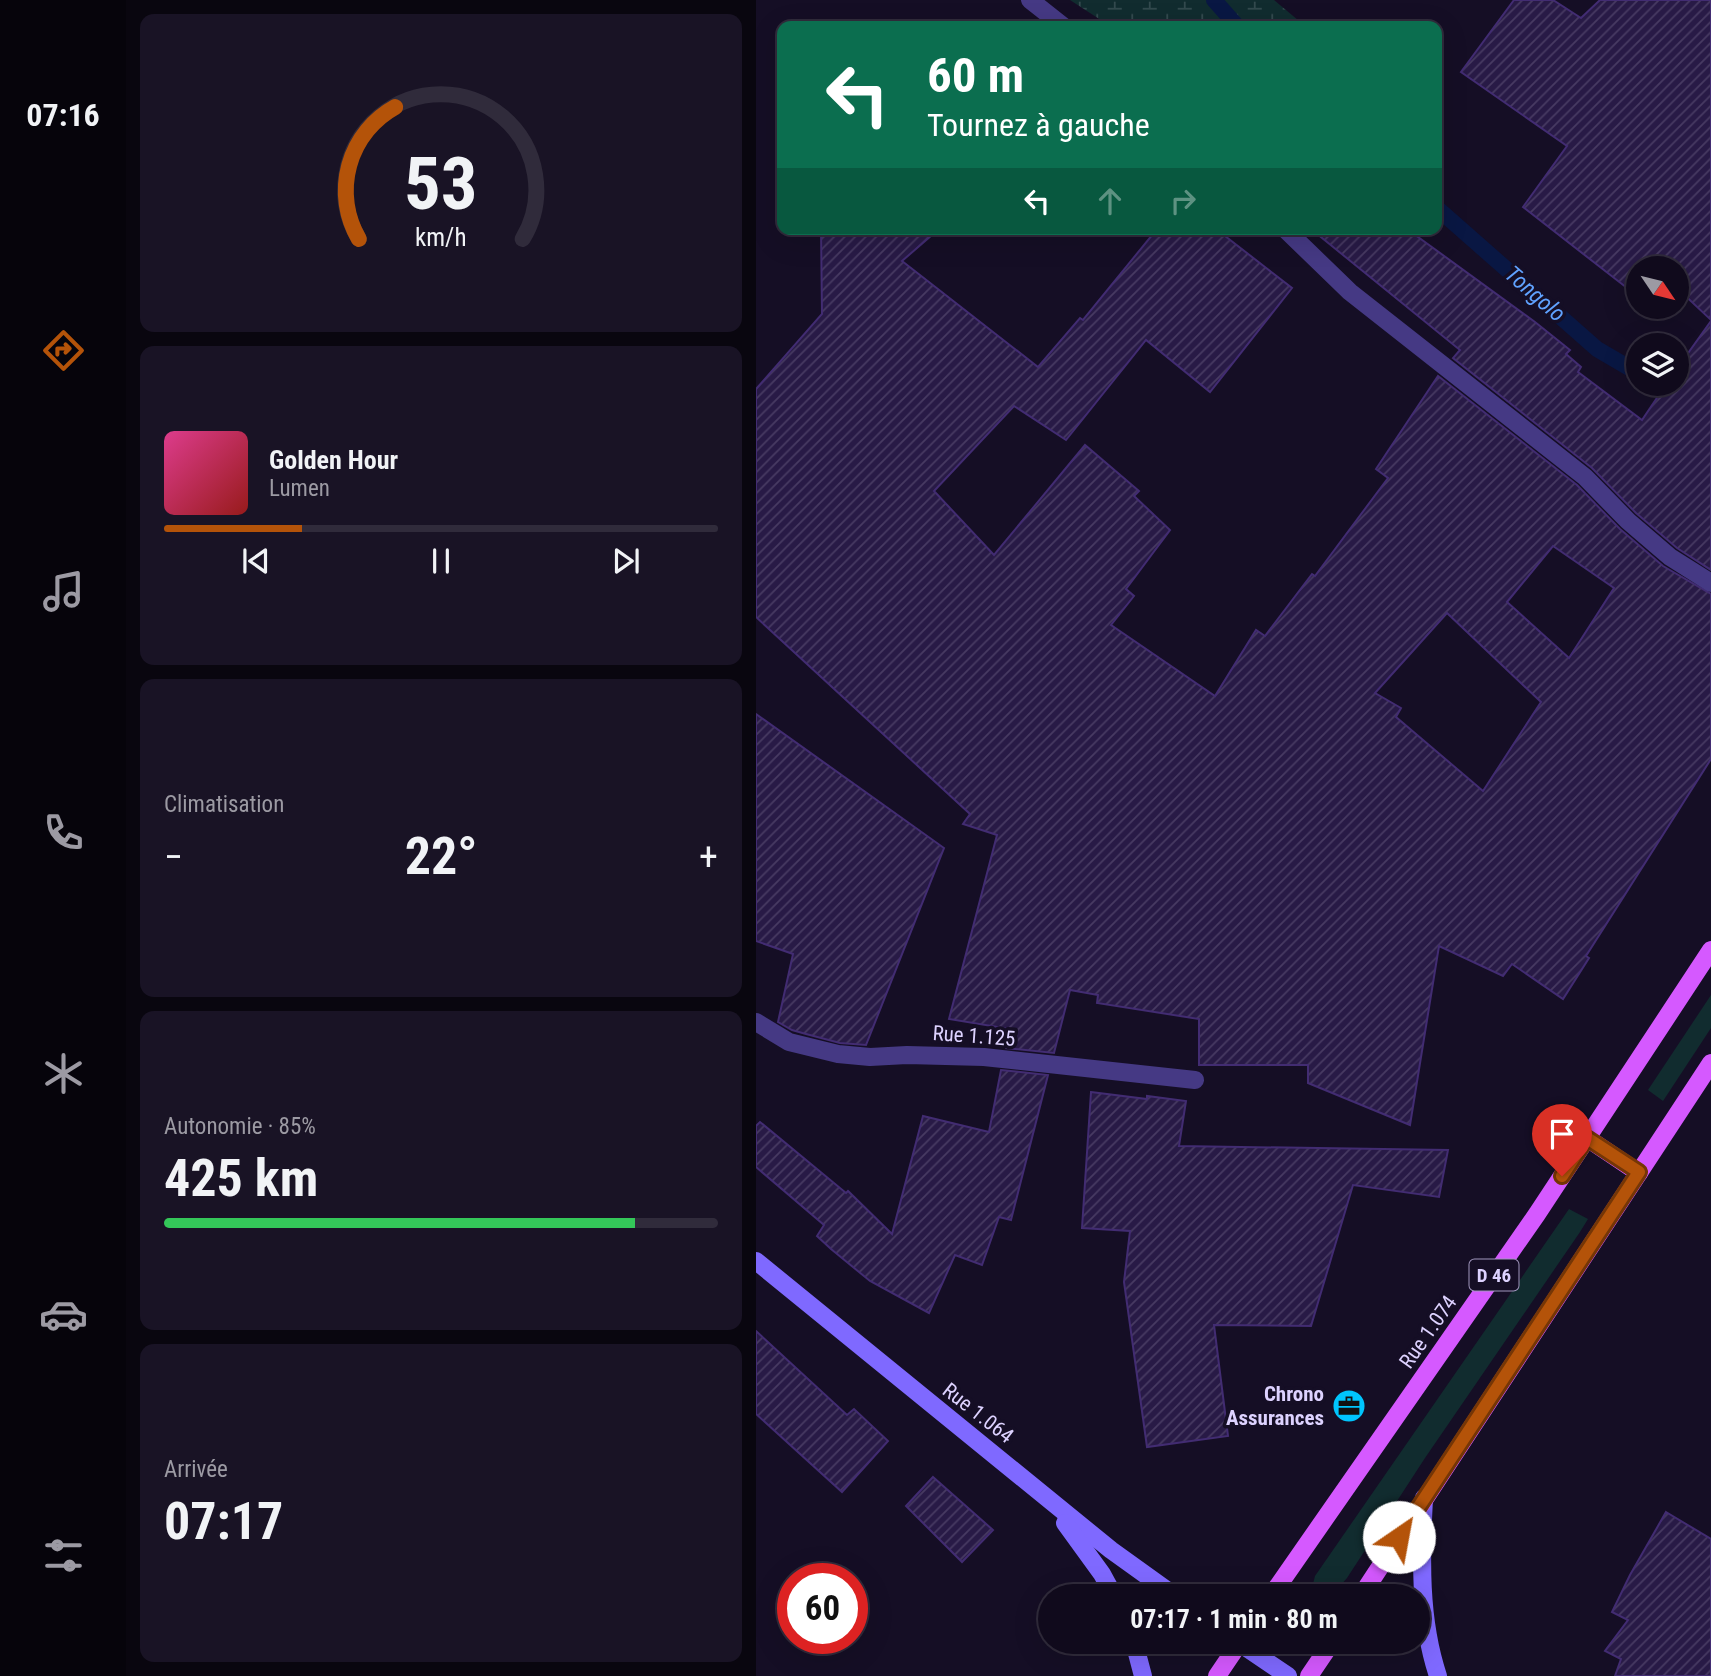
<!DOCTYPE html>
<html lang="fr">
<head>
<meta charset="utf-8">
<style>
	body { margin:0; font-family:"Roboto Condensed",sans-serif; background:#191325; color:#f1f3f6; height:100vh; display:flex; flex-direction:column; font-size:26px; white-space:nowrap }
	* { box-sizing:border-box; margin:0 }
	p { font-size:23px; color:#9c9aa3 }
	.icon { flex:none; width:38px; height:38px; fill:none; stroke:currentColor; stroke-width:2; stroke-linecap:round; stroke-linejoin:round }
	.map { position:relative; flex:1; overflow:hidden }
	.drawer { display:flex; flex-direction:column; gap:14px; padding:14px; background:#09060f; width:630px }
	.drawer>* { flex:none }
	.hud { position:absolute; left:21px; top:21px; width:665px; height:214px; border-radius:14px; box-shadow:0 7px 28px #0002,0 0 0 2px #302b3b; background:#0b6e4f; color:#fff; overflow:hidden }
	.needle { width:46px; rotate:125deg }
	.tools { position:absolute; left:870px; top:256px; display:grid; gap:14px }
	.tools a { display:grid; place-items:center; width:63px; height:63px; border-radius:50%; background:#100a1c; box-shadow:0 7px 28px #0002,0 0 0 2px #302b3b; font-size:35px }
	.speed { position:absolute; left:21px; top:1563px; display:flex; gap:14px; font-size:35px; font-weight:700; text-align:center }
	.speed>* { display:grid; place-content:center; width:91px; height:91px; border-radius:50%; background:#100a1c; box-shadow:0 7px 28px #0002,0 0 0 2px #302b3b; line-height:1 }
	.speed .limit { border:10px solid #d22; background:#fff; color:#111 }
	.pin { position:absolute; display:grid; place-items:center; width:60px; height:60px; color:#fff; margin:-72px -30px; border-radius:50% 50% 50% 0; rotate:-45deg; box-shadow:0 0 7px #0007 }
	.pin .icon { rotate:45deg }
	.me { position:absolute; width:77px; margin:-38px; rotate:33deg; stroke-linejoin:round; filter:drop-shadow(0 0 5px #0008) }
	.turn { display:flex; align-items:center; gap:24px; height:147px; padding:0 35px; font-size:32px }
	.turn .icon { width:91px; height:91px; stroke-width:2.5 }
	.turn b { display:block; font-size:49px; line-height:60px }
	.lanes { display:flex; align-items:center; height:66px; padding:0 35px; background:#0003; justify-content:center; gap:35px; direction:ltr }
	.lanes .off { opacity:.35 }
	.big { font-size:52px; font-weight:700; line-height:1.1 }
	.drawer .card { flex:1; display:flex; flex-direction:column; justify-content:center; gap:10px; min-width:0; padding:0 24px; border-radius:14px; background:#191325 }
	.drawer .dial { align-items:center; gap:0 }
	.dial svg { height:182px; overflow:visible; fill:none; stroke:#302b3b; stroke-width:7; stroke-linecap:round; text-anchor:middle }
	.dial text { fill:#f1f3f6; stroke:none }
	.song { display:flex; align-items:center; gap:21px }
	.cover { width:84px; height:84px; border-radius:10px; background:linear-gradient(135deg,hsl(330 70% 55%),hsl(0 70% 35%)) }
	.played { height:7px; border-radius:4px; background:linear-gradient(90deg,#b45309 25%,#302b3b 25%) }
	.keys { display:flex; justify-content:space-around; direction:ltr }
	.heat { display:flex; justify-content:space-between; align-items:center; font-size:38px; direction:ltr }
	.charge { height:10px; border-radius:5px; background:linear-gradient(90deg,#34c759 85%,#302b3b 0) }
	.trip { position:absolute; left:282px; top:1584px; width:392px; height:70px; border-radius:35px; background:#100a1c; box-shadow:0 7px 28px #0002,0 0 0 2px #302b3b; font-weight:700; line-height:70px; text-align:center }
	main { display:flex; flex:1; min-height:0 }
	.menu { display:flex; flex-direction:column; width:126px; justify-content:space-around; align-items:center; background:#06040b; color:#9c9aa3 }
	.menu .icon { width:49px; height:49px }
	.menu .active { color:#b45309 }
	.menu b { font-size:32px; color:#f1f3f6 }
	.map>svg:first-child { display:block }
</style>
</head>
<body>
<main>
<nav class="menu">
<b>07:16</b>
<svg class="icon active" aria-label="directions" viewBox="0 0 24 24"><path d="M12 3l9 9-9 9-9-9zM9 14v-3h6M13 9l2 2-2 2"/></svg>
<svg class="icon" aria-label="music" viewBox="0 0 24 24"><path d="M9 18V5l10-2v13"/><circle cx="6" cy="18" r="3"/><circle cx="16" cy="16" r="3"/></svg>
<svg class="icon" aria-label="phone" viewBox="0 0 24 24"><path d="M5 4h4l2 5-3 2q2 4 5 5l2-3 5 2v4C11 20 4 13 5 4z"/></svg>
<svg class="icon" aria-label="climate" viewBox="0 0 24 24"><path d="M12 3v18M4 7l16 10M4 17L20 7"/></svg>
<svg class="icon" aria-label="car" viewBox="0 0 24 24"><path d="M5 17H2v-5l4-1 3-4h7l3 4 3 1v5h-3M9 17h6M6 11h13"/><circle cx="7" cy="17" r="2"/><circle cx="17" cy="17" r="2"/></svg>
<svg class="icon" aria-label="filters" viewBox="0 0 24 24"><path d="M4 7h16M4 17h16"/><circle cx="9" cy="7" r="2"/><circle cx="15" cy="17" r="2"/></svg>
</nav>
<section class="drawer">
<div class="card dial"><svg viewBox="0 0 100 80">
<path d="M14 69A42 42 0 1 1 86 69"/>
<path d="M14 69A42 42 0 0 1 30 11" stroke="#b45309"/>
<text x="50" y="56" font-size="32" font-weight="700">53</text>
<text x="50" y="72" font-size="11">km/h</text>
</svg></div>
<div class="card">
<div class="song"><i class="cover"></i><div><b>Golden Hour</b><p>Lumen</p></div></div>
<div class="played"></div>
<div class="keys"><svg class="icon" aria-label="previous" viewBox="0 0 24 24"><path d="M18 5L8 12l10 7zM5 5v14"/></svg><svg class="icon" aria-label="pause" viewBox="0 0 24 24"><path d="M8 5v14M16 5v14"/></svg><svg class="icon" aria-label="next" viewBox="0 0 24 24"><path d="M6 5l10 7-10 7zM19 5v14"/></svg></div>
</div>
<div class="card"><p>Climatisation</p>
<div class="heat"><a>−</a><b class="big">22°</b><a>+</a></div>
</div>
<div class="card"><p>Autonomie · 85%</p><b class="big">425 km</b><div class="charge"></div></div>
<div class="card"><p>Arrivée</p><b class="big">07:17</b></div>
</section>
<div class="map">
<svg width="955" height="1676" viewBox="0 0 955 1676">
	<defs>
		<pattern id="wetland-marsh" width="20" height="14" patternUnits="userSpaceOnUse" patternTransform="scale(1.75)"><rect width="20" height="14" fill="#112c2f"/><path d="M1 5h8M5 5V1M11 12h8M15 12V8" fill="none" stroke="#334a4e"/></pattern>
		<pattern id="building-hatch" width="6" height="6" patternUnits="userSpaceOnUse" patternTransform="scale(1.75)"><rect width="6" height="6" fill="#281a46"/><path d="M-1 1l2-2M0 6l6-6M5 7l2-2" fill="none" stroke="#473a62"/></pattern>
	</defs>
	<rect width="100%" height="100%" fill="#150e25"/>
	<g fill="#112c2f">
		<path d="M 955,995 L 955,1028 L 907,1101 L 892,1090 Z"/>
		<path d="M 813,1209 L 832,1219 L 824,1232 L 669,1458 L 591,1578 L 575,1596 L 554,1596 L 559,1576 Z"/>
	</g>
	<path fill="url(#wetland-marsh)" d="M 314,0 L 518,0 L 549,26 L 354,26 Z"/>
	<g fill="none" stroke-linecap="round" stroke-linejoin="round">
		<g stroke="#091743" stroke-width="16">
			<path d="M 458,0 L 481,26"/>
			<path d="M 681,208 L 841,349 L 882,373"/>
			<path d="M 900,383 L 955,399"/>
		</g>
	</g>
	<g fill="url(#building-hatch)" stroke="#422c72" stroke-width="2" fill-rule="evenodd">
		<path d="M 758,0 L 797,0 L 825,18 L 844,0 L 955,0 L 955,320 L 920,287 L 920,268 L 899,268 L 894,263 L 889,268 L 882,268 L 882,276 L 871,288 L 767,207 L 811,146 L 705,72 Z"/>
		<path d="M 65,229 L 183,229 L 146,261 L 282,367 L 324,318 L 327,320 L 401,229 L 460,229 L 536,288 L 454,392 L 390,340 L 310,440 L 258,406 L 178,491 L 238,555 L 329,445 L 383,491 L 378,496 L 414,530 L 370,589 L 378,596 L 355,625 L 459,696 L 500,630 L 509,636 L 556,574 L 559,576 L 632,478 L 620,469 L 682,376 L 821,485 L 864,529 L 907,566 L 955,594 L 955,759 L 830,956 L 833,958 L 807,999 L 756,964 L 747,976 L 683,946 L 654,1125 L 552,1083 L 552,1065 L 443,1065 L 443,1019 L 341,1003 L 342,995 L 314,990 L 298,1053 L 250,1048 L 254,1029 L 193,1019 L 241,835 L 207,824 L 214,814 L 0,617 L 0,389 L 66,314 ZM 797,546 L 858,588 L 813,658 L 751,602 ZM 691,613 L 785,702 L 727,791 L 640,717 L 645,708 L 619,693 Z"/>
		<path d="M 555,229 L 651,229 L 779,322 L 814,350 L 810,354 L 825,367 L 822,372 L 886,420 L 911,383 L 920,383 L 920,370 L 955,321 L 955,570 L 921,548 L 880,513 L 836,468 L 697,358 L 704,350 Z"/>
		<path d="M 0,714 L 188,848 L 110,1045 L 84,1043 L 50,1034 L 36,1030 L 22,1022 L 37,954 L 0,941 Z"/>
		<path d="M 245,1070 L 292,1075 L 255,1220 L 243,1217 L 226,1265 L 199,1255 L 173,1313 L 114,1281 L 75,1249 L 61,1236 L 68,1225 L 0,1167 L 0,1126 L 4,1122 L 90,1193 L 92,1191 L 136,1234 L 167,1116 L 233,1132 Z"/>
		<path d="M 335,1092 L 391,1099 L 391,1096 L 430,1101 L 423,1146 L 692,1150 L 683,1197 L 597,1185 L 555,1326 L 458,1325 L 472,1436 L 391,1447 L 368,1282 L 374,1231 L 326,1228 Z"/>
		<path d="M 0,1331 L 91,1415 L 98,1409 L 132,1441 L 86,1492 L 0,1414 Z"/>
		<path d="M 177,1477 L 237,1530 L 206,1562 L 150,1506 Z"/>
		<path d="M 910,1512 L 955,1539 L 955,1676 L 859,1676 L 865,1659 L 849,1651 L 872,1620 L 856,1612 L 874,1575 Z"/>
	</g>
	<g fill="none" stroke-linecap="round" stroke-linejoin="round">
		<g stroke="#453984" stroke-width="18">
			<path d="M 274,0 L 307,26"/>
			<path d="M 529,229 L 594,292 L 829,477 L 872,521 L 914,557 L 955,583"/>
			<path d="M 0,1022 L 33,1042 L 82,1054 L 114,1057 L 151,1055 L 228,1057 L 439,1080"/>
		</g>
		<g stroke="#7f69ff" stroke-width="18">
			<path d="M 0,1261 L 355,1550 L 419,1596"/>
			<path d="M 668,1498 C 665,1557 663,1619 682,1676"/>
			<path d="M 309,1523 L 346,1574 L 358,1596"/>
			<path d="M 378,1642 L 387,1676"/>
			<path d="M 482,1642 L 532,1676"/>
		</g>
		<g stroke="#d559ff" stroke-width="18">
			<path d="M 831,1138 L 883,1173"/>
			<path d="M 515,1596 L 781,1214 L 955,950"/>
			<path d="M 605,1596 L 955,1063"/>
			<path d="M 461,1676 L 484,1642"/>
			<path d="M 553,1676 L 576,1642"/>
		</g>
	</g>
	<g fill="none" stroke-linecap="round" stroke-linejoin="round">
		<defs>
			<path id="route" d="M 643,1537 L 883,1172 L 831,1138 L 806,1176"/>
		</defs>
		<use href="#route" stroke="#753606" stroke-width="18"/>
		<use href="#route" stroke="#b45309" stroke-width="12"/>
	</g>
	<defs>
		<symbol id="office-disc" viewBox="-11 -11 22 22"><circle r="9.5" fill="#00c5fd" stroke="#150e25"/><path d="M-6-3h4V-5.5h4V-3h4V5H-6ZM-1-4.5V-3h2v-1.5ZM-6 0V1H6V0Z" fill="#111"/></symbol>
	</defs>
	<g fill-rule="evenodd">
		<use href="#office-disc" x="574" y="1387" width="38" height="38"/>
	</g>
	<g text-anchor="middle" dominant-baseline="central" stroke-width="7" stroke-linejoin="round" paint-order="stroke">
		<rect fill="#150e25" stroke="#a197be" stroke-width="2" x="713.5" y="1259.5" width="49" height="31" rx="5"/>
		<g font-size="19" font-weight="bold" fill="#ddd2ff">
			<text x="738" y="1275">D 46</text>
		</g>
		<g font-size="21" fill="#ddd2ff" stroke="#150e25">
			<text transform="translate(218 1036) rotate(4)">Rue 1.125</text>
			<text transform="translate(672 1332) rotate(-55)">Rue 1.074</text>
			<text transform="translate(222 1413) rotate(38)">Rue 1.064</text>
		</g>
		<g font-size="21" font-weight="bold" fill="#ddd2ff" stroke="#150e25" text-anchor="end">
			<text x="568" y="1394">Chrono<tspan x="568" dy="24">Assurances</tspan></text>
		</g>
		<g font-size="23" font-style="italic" fill="#60a2ff" stroke="#150e25">
			<text transform="translate(779 294) rotate(41)">Tongolo</text>
		</g>
	</g>
</svg>
<div class="tools">
<a><svg class="needle" viewBox="-14 -14 28 28"><path d="M0-13l5 13h-10z" fill="#e53935"/><path d="M0 13l5-13h-10z" fill="#9c9aa3"/></svg></a>
<a><svg class="icon" aria-label="layers" viewBox="0 0 24 24"><path d="M12 4l9 5-9 5-9-5zM3 14l9 5 9-5"/></svg></a>
</div>
<div class="speed"><div class="limit">60</div></div>
<div class="pin" style="left:806px;top:1176px;background:#d93025"><svg class="icon" aria-label="arrive" viewBox="0 0 24 24"><path d="M6 21V4h12l-3 4 3 4H6"/></svg></div>
<svg class="me" style="left:643px;top:1537px" viewBox="-20 -20 40 40"><circle r="19" fill="#fff"/><path d="M0-13L10 11 0 6-10 11z" fill="#b45309"/></svg>
<div class="trip">07:17 · 1 min · 80 m</div>
<div class="hud">
<div class="turn"><svg class="icon" aria-label="left" viewBox="0 0 24 24"><path d="M17 20v-9H6M10 6l-5 5 5 5"/></svg><div><b>60 m</b>Tournez à gauche</div></div>
<div class="lanes"><svg class="icon" aria-label="left" viewBox="0 0 24 24"><path d="M17 20v-9H6M10 6l-5 5 5 5"/></svg><svg class="icon off" aria-label="ahead" viewBox="0 0 24 24"><path d="M12 20V5M6 11l6-6 6 6"/></svg><svg class="icon off" aria-label="right" viewBox="0 0 24 24"><path d="M7 20v-9h11M14 6l5 5-5 5"/></svg></div>
</div>
</div>
</main>
</body>
</html>
